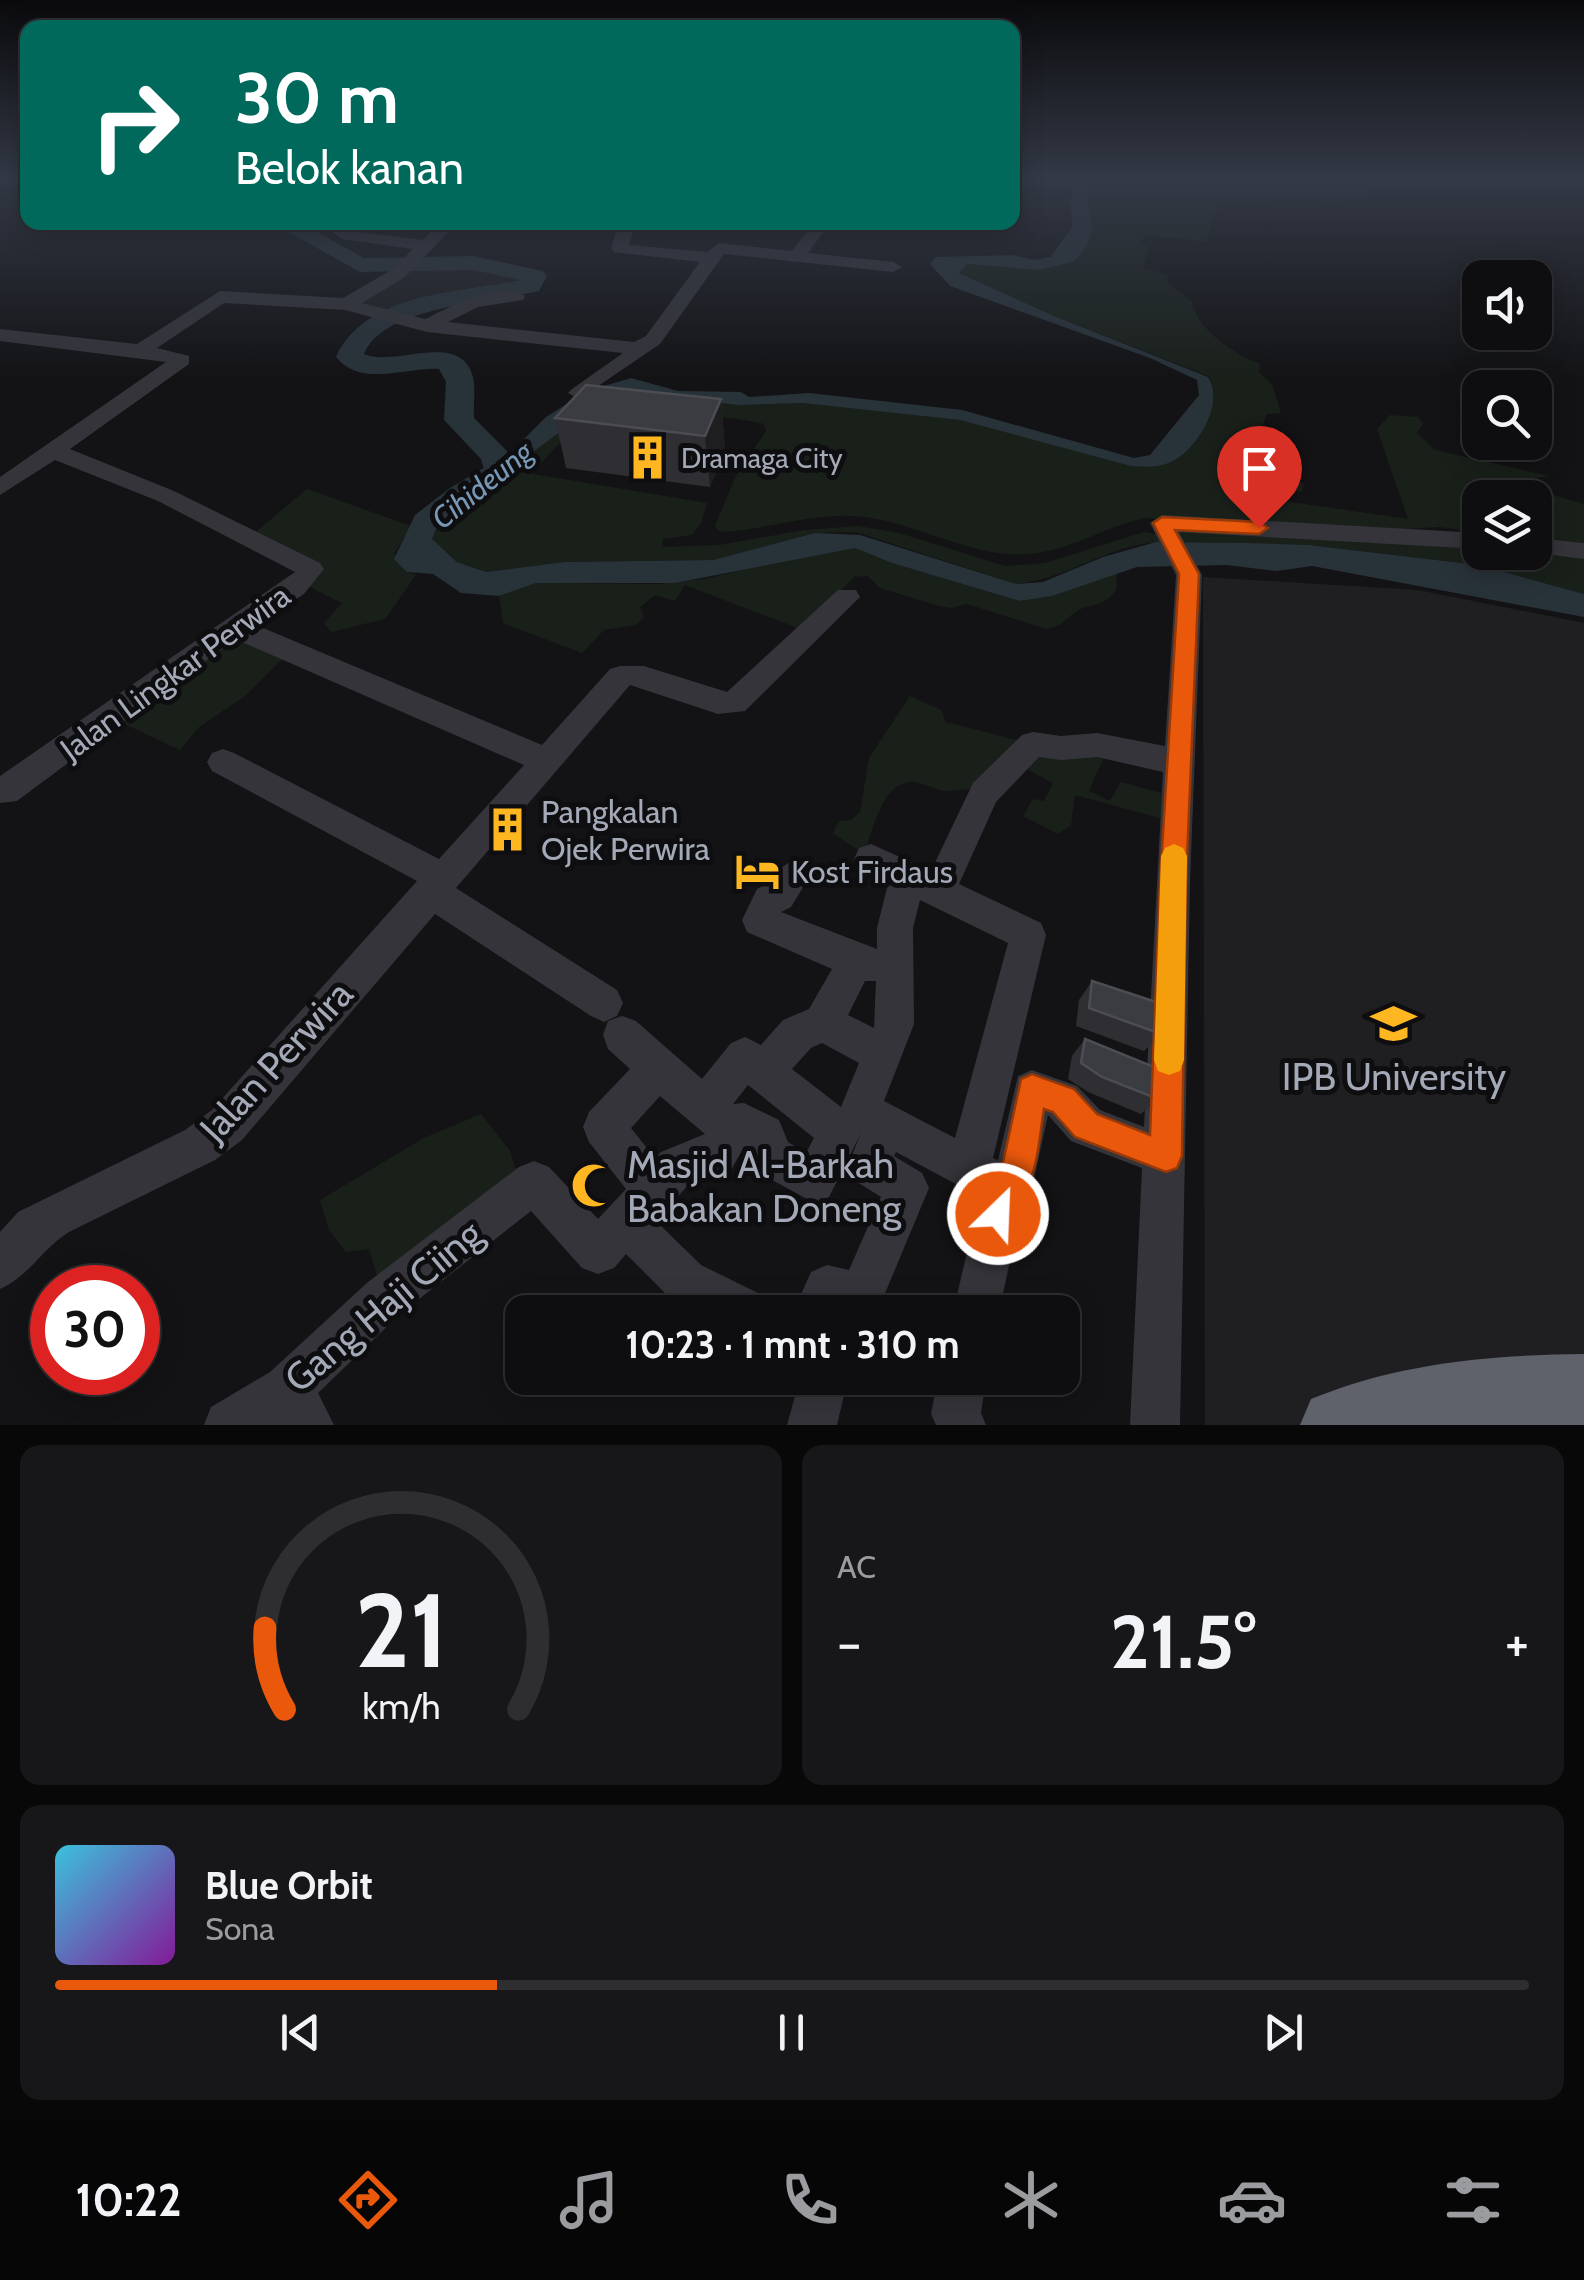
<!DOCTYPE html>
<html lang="id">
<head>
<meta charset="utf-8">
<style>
	body { margin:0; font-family:Cabin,sans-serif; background:#171719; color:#f1f3f6; height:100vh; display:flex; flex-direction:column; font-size:38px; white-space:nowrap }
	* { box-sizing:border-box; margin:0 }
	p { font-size:32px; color:#9b9c9f }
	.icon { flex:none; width:55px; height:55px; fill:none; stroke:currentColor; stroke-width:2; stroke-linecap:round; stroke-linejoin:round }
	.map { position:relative; height:1425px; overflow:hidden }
	.details { display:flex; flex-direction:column; gap:20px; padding:20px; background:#080809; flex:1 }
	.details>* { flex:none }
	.banner { position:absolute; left:20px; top:20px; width:1000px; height:210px; border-radius:20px; box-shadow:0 5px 25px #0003,0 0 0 2px #2e2e30; background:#00695c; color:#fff; overflow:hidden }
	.buttons { position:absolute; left:1462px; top:260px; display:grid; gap:20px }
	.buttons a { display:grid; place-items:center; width:90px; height:90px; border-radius:20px; background:#0e0e10; box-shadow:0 5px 25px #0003,0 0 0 2px #2e2e30; font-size:50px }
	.speed { position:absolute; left:30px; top:1265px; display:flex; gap:20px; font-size:50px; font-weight:700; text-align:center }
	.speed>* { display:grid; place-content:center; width:130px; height:130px; border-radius:50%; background:#0e0e10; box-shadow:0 5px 25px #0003,0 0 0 2px #2e2e30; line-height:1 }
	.speed .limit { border:15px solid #d22; background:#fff; color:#111 }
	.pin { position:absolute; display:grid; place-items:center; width:85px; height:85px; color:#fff; margin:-102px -42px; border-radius:50% 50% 50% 0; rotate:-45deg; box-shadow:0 0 10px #0007 }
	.pin .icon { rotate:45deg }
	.me { position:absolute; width:110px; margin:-55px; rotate:24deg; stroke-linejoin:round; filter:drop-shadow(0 0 8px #0008) }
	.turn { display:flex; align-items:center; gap:35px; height:210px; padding:0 50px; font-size:45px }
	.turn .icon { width:130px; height:130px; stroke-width:2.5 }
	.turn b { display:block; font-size:70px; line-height:85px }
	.big { font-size:75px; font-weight:800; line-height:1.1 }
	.details .card { flex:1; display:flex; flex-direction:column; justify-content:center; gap:15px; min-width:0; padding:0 35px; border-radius:20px; background:#171719 }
	.details .dial { align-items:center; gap:0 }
	.dial svg { height:260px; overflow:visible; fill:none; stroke:#2e2e30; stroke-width:7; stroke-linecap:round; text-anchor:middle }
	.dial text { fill:#f1f3f6; stroke:none }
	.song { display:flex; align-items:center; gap:30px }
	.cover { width:120px; height:120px; border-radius:15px; background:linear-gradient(135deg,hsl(190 70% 55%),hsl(290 70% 35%)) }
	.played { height:10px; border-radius:5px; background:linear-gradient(90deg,#ea580c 30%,#2e2e30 30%) }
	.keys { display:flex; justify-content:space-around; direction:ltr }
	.heat { display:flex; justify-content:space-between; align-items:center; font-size:55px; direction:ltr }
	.details .tiles { flex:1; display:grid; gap:20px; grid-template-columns:1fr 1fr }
	.card:last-child { grid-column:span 2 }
	.trip { position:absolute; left:505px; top:1295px; width:575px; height:100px; border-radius:20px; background:#0e0e10; box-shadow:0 5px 25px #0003,0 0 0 2px #2e2e30; font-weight:800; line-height:100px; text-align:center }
	.tab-bar { display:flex; height:160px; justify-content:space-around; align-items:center; background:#060606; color:#9b9c9f }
	.tab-bar .icon { width:70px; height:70px }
	.tab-bar .selected { color:#ea580c }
	.tab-bar b { font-size:45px; color:#f1f3f6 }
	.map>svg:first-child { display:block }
</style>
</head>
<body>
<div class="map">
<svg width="1584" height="1425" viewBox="0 0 1584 1425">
	<rect width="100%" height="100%" fill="#131315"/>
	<g fill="#1f1f22">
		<path d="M 417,264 L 462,265 L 514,272 L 532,277 L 532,281 L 387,311 L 356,303 Z"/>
		<path d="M 1203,577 L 1418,590 L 1584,623 L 1584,1425 L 1205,1425 Z"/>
	</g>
	<g fill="#19201a">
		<path d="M 1089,178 L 1241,178 L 1273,192 L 1327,186 L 1324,178 L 1382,178 L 1363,181 L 1366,201 L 1344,199 L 1344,204 L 1275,196 L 1272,205 L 1265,206 L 1222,202 L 1213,216 L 1206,242 L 1147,235 L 1140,244 L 1150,246 L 1143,268 L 1167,275 L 1169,284 L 1192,302 C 1197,330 1234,354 1260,364 L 1259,372 L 1272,384 L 1281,413 L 1267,414 L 1263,424 L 1294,477 L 1304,484 L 1302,492 L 1275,489 L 1277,500 L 1408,519 L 1377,429 L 1390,415 L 1418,417 L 1423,424 L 1417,433 L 1435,450 L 1549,476 L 1527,479 L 1549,494 L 1584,504 L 1584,543 L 1535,540 L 1535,498 L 1480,498 L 1480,533 L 1439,527 L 1386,530 L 1146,518 C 1108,525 1075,548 1037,553 C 978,562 922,524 865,517 C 815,511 769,530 720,532 L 715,526 L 735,478 L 766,431 L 764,424 C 740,417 626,406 606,413 C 578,424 550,450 533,474 L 707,503 L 701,523 L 692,535 L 663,539 L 662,547 L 719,545 L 804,530 L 858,526 L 899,533 L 1005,566 L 1045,563 L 1144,532 L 1159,535 L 1163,542 C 1111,542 1067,580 1016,584 L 856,532 L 815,533 L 713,560 L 564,562 L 486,572 L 458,562 L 431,539 L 436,529 L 458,507 L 575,421 L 628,393 L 738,405 L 802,403 L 960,420 L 1152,467 C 1176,446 1233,413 1208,376 L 1054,316 L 959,273 L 966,264 L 1037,270 L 1091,238 Z"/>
		<path d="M 307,489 L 411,526 L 394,554 L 407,572 L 416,575 L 385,619 L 331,632 L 324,623 L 342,603 L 306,585 L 314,570 L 257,535 L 257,531 Z"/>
		<path d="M 1177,528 L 1480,546 L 1480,552 L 1584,557 L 1584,594 L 1479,565 L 1447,561 L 1309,545 L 1181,542 Z"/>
		<path d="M 839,548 L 855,548 L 892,563 L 1020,601 L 1052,596 L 1117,573 L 1116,590 C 1100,611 1090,601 1074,613 C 1064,621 1061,626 1047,629 L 967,604 L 951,608 L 939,606 L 880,588 L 868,576 L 854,577 L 803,630 L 685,585 L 675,601 L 655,595 L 640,607 L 644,617 L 636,625 L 604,630 L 582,653 L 503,623 L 499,596 L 536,583 L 659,584 L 704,579 Z"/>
		<path d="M 229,633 L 282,659 L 245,696 L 199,727 L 180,750 L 116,720 Z"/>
		<path d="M 910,696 L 941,710 L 946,722 L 1028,743 L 979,790 C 967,788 958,791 947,791 C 934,791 921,780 908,782 C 881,786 872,833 864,854 L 833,833 L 839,821 L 851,820 L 860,812 L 869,758 Z"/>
		<path d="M 1032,747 L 1107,750 L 1089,791 L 1110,801 L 1121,782 L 1165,794 L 1160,818 L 1075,795 L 1071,825 L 1058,834 L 1023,816 L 1033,799 L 1044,801 L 1053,783 L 1021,766 Z"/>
		<path d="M 481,1114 L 510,1151 L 516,1170 L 384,1298 L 369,1249 L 346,1252 L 329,1230 L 320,1200 L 424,1138 Z"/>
	</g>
	<path fill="#283239" d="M 1076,178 L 1089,178 C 1082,213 1108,226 1073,262 L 1037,270 L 967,264 L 959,273 L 1054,316 L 1208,377 C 1226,402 1197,450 1171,462 C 1158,468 1145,467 1131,466 L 960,420 L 802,403 L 738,405 L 628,393 L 575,421 L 458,507 L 436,529 L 432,539 L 457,562 L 486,572 L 564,562 L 713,560 L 815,533 L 860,535 L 1016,584 L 1043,582 L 1103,557 L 1156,542 L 1244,543 L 1309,545 L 1479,565 L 1584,594 L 1584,617 L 1312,566 L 1277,571 L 1226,565 L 1137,567 L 1052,596 L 1020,601 L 892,563 L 855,548 L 675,583 L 536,583 L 499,596 L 461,593 L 433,574 L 407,572 L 394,559 L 415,515 L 450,488 L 512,451 L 546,417 L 587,391 L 631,378 L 678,391 L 741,392 L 749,397 L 809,393 L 962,410 L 1134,458 L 1150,455 L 1199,395 L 1197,380 L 1150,358 L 950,286 L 930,264 L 935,257 L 1013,255 L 1035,260 L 1051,257 L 1073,226 L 1070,202 Z"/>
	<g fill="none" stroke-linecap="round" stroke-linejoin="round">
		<path fill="#283239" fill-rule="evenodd" d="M 271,222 L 299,222 L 364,258 L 473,256 L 543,271 L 547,276 L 539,291 C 492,303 385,305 364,354 C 393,368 461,329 473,377 C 476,390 473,405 474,418 L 507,451 L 513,469 L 508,476 L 486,476 L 481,459 L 444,420 L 446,382 L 439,369 C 406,367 360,388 336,357 C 366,292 459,293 521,280 L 473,270 L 360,272 Z"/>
		<g fill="#34343a" fill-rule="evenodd">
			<path d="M 320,222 L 340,222 L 353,231 L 423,240 L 440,222 L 458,222 L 405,277 L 362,303 L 425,319 C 448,308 502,278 525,296 L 523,300 L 478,307 L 448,322 L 634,342 L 646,336 L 700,262 L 614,252 L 611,248 L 619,222 L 674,222 L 674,230 L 635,225 L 629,245 L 707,252 L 719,243 L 792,251 L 814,222 L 831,222 L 808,253 L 893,262 L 902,267 L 893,272 L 724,254 L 660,344 L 579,399 L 568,393 L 572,389 L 623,353 L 427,332 L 345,310 L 224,303 L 157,348 L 189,356 L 189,364 L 70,449 L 174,491 L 320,563 L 324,569 L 304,594 L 256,625 L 542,745 L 610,669 L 620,666 L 644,666 L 727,692 L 838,590 L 856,590 L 860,597 L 745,711 L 718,714 L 630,685 L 456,888 L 617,990 L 623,1003 L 617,1016 L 604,1022 L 591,1016 L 435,914 L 242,1140 L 215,1160 L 69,1232 C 43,1248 28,1277 0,1289 L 0,1232 L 18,1212 L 185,1130 L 212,1110 L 417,881 L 212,771 L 207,762 L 212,753 L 223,749 L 234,753 L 439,859 L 524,765 L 235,639 L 17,801 L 0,803 L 0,776 L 295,572 L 158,501 L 55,460 L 0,495 L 0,477 L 166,362 L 0,341 L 0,329 L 137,344 L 220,291 L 343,298 L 393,269 L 413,249 L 342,239 Z"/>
			<path d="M 1162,515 L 1480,533 L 1480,549 L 1179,532 L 1202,575 L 1190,881 L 1180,1425 L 1130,1425 L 1142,1168 L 1071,1141 L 1048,1115 L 1030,1197 L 1023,1201 L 999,1312 L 953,1312 L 980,1197 L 896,1152 L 894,1156 L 922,1173 L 929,1188 L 881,1303 L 864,1312 L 793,1312 L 811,1272 L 827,1265 L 849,1270 L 881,1197 L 854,1180 L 848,1165 L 861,1133 L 829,1197 L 814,1203 L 758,1172 L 744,1147 L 731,1170 L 689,1184 L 656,1221 L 701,1265 L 764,1296 L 771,1312 L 700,1312 L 669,1297 L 626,1254 L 614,1268 L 598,1274 L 582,1268 L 531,1211 L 400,1314 L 318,1393 L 334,1425 L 204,1425 L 211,1407 L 270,1372 L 368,1282 L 519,1167 L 534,1161 L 549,1167 L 598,1219 L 626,1189 L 589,1142 L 583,1127 L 589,1112 L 630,1069 L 608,1049 L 603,1035 L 608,1021 L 622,1016 L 636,1021 L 702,1079 L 731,1043 L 745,1037 L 761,1045 L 783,1020 L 809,1009 L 832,969 L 747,932 L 742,920 L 757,889 C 773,882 776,867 793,861 L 805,865 L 810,876 L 791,907 L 781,912 L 877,949 L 877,928 L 888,884 L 859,870 L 854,859 L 859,848 L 871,844 L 931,871 L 973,783 L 1022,735 L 1033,732 L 1061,736 L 1097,733 L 1165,746 L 1176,575 L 1150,523 ZM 1039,757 L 1061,760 L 1097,757 L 1163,772 L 1144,1127 L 1100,1110 L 1077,1086 L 1032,1070 L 1018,1076 L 998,1160 L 993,1158 L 1046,935 L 1041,923 L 959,884 L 996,802 ZM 920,900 L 1008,943 L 955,1138 L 884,1101 L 914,1024 L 913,928 ZM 865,981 L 876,981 L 874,1028 L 848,1015 ZM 822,1043 L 859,1063 L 841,1107 L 792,1069 L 811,1048 ZM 748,1085 L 814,1138 L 806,1153 L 788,1142 L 779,1120 L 744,1103 L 733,1104 ZM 660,1096 L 705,1134 L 661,1152 L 655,1158 L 631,1128 Z"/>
			<path d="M 1535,538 L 1584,543 L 1584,559 L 1528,552 L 1535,552 Z"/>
			<path d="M 800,1378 L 848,1378 L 837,1425 L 787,1425 Z"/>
			<path d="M 938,1378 L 986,1378 L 981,1413 L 986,1425 L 936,1425 L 931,1414 Z"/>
		</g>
		<path fill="#5f626b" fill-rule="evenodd" d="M 1584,1354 L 1584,1425 L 1300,1425 L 1311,1399 C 1398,1363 1491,1355 1584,1354 Z"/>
	</g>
	<g fill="#2f2f33">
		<path d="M 721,399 L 725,449 L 710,487 L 566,468 L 555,418 Z"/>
		<path d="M 522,825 L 512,840 L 505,837 L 501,829 Z"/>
		<path d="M 1092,981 L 1161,1034 L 1144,1051 L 1076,1026 L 1079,1000 Z"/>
		<path d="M 1085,1039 L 1158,1099 L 1141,1114 L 1088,1092 L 1068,1079 L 1072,1056 Z"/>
	</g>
	<g fill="#1e1e21">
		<path d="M 721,399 L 725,449 L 710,487 L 705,436 Z"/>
		<path d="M 519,818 L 522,825 L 512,840 L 508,832 Z"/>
	</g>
	<g fill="#3b3c41" stroke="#4c4d53" stroke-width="2.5">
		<path d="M 586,385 L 721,399 L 705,436 L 555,418 Z"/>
		<path d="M 514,815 L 519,818 L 508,832 L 501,829 Z"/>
		<path d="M 1092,981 L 1162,1004 L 1161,1034 L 1089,1008 Z"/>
		<path d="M 1085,1039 L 1159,1069 L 1158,1099 L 1102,1077 L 1081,1063 Z"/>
	</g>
	<linearGradient id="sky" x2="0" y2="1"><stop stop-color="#0a0a0c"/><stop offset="0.47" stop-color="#333946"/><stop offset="1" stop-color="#333946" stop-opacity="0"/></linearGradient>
	<rect width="1584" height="378" fill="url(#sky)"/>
	<path fill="#ea580c" stroke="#983908" stroke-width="2.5" d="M 1162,517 L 1259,522 L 1268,528 L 1259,534 L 1175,530 L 1199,574 L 1186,882 L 1182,1156 L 1177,1168 L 1166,1172 L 1075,1137 L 1053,1112 L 1044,1109 C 1040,1131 1037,1187 1018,1198 L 1010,1226 L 998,1231 L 986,1226 L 982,1214 L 993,1176 L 1001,1172 L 1021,1079 L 1032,1074 L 1074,1089 L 1097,1114 L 1150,1135 L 1160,882 L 1179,574 L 1153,523 Z"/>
	<path fill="#f59e0b" d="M 1174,844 L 1183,848 L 1187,856 L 1184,1060 L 1180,1071 L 1169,1075 L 1158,1071 L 1154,1060 L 1161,856 L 1165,848 Z"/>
	<defs>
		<symbol id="building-bare" viewBox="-9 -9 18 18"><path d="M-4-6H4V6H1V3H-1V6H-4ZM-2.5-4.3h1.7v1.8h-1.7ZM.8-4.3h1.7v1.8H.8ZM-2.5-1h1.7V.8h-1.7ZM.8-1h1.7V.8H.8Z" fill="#ffb721" stroke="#0e0e10" stroke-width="2.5" paint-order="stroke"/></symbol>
		<symbol id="hotel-bare" viewBox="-9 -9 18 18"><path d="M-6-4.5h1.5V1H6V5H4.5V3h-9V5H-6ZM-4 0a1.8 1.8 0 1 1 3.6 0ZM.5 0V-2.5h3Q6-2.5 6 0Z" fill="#ffb721" stroke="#0e0e10" stroke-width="2.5" paint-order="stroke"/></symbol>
		<symbol id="university-bare" viewBox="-9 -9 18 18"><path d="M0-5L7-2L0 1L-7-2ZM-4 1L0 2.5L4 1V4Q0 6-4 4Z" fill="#ffb721" stroke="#0e0e10" stroke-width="2.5" paint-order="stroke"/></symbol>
		<symbol id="mosque-bare" viewBox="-9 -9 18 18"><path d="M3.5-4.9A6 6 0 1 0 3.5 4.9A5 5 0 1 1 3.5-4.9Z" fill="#ffb721" stroke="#0e0e10" stroke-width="2.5" paint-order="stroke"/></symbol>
	</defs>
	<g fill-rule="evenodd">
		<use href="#building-bare" x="616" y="426" width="63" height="63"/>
		<use href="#building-bare" x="476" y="798" width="63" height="63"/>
		<use href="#hotel-bare" x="726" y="840" width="63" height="63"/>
		<use href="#university-bare" x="1362" y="992" width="63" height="63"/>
		<use href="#mosque-bare" x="562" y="1154" width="63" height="63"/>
	</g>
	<g text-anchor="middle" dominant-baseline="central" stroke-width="10" stroke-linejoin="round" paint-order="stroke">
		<g font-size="28" fill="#a3a9b6" stroke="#0e0e10" text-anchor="start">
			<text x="681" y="458">Dramaga City</text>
		</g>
		<g font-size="30" font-style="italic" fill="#7797b5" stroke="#0e0e10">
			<text transform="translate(482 485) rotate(-39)">Cihideung</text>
		</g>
		<g font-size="32" fill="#a3a9b6" stroke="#0e0e10">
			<text transform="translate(175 672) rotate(-36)">Jalan Lingkar Perwira</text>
		</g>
		<g font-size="32" fill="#a3a9b6" stroke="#0e0e10" text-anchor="start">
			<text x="541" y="811">Pangkalan<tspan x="541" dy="37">Ojek Perwira</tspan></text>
			<text x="791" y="871">Kost Firdaus</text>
		</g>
		<g font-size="38" fill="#a3a9b6" stroke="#0e0e10">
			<text transform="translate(276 1061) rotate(-47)">Jalan Perwira</text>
			<text transform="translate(383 1306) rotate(-40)">Gang Haji Ciing</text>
		</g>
		<g font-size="38" fill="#a3a9b6" stroke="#0e0e10">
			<text x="1394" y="1076">IPB University</text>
			<text x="627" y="1164" text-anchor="start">Masjid Al-Barkah<tspan x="627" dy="44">Babakan Doneng</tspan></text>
		</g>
	</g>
</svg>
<div class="buttons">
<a><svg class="icon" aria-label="sound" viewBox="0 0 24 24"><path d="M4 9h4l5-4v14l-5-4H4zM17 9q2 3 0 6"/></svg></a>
<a><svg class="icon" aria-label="search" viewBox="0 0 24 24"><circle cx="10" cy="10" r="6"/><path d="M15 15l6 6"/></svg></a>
<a><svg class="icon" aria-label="layers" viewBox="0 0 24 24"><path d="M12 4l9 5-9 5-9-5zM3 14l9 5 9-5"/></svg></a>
</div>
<div class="speed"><div class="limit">30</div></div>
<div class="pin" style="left:1259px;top:528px;background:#d93025"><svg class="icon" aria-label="arrive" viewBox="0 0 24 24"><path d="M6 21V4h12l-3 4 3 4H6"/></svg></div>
<svg class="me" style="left:998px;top:1214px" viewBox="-20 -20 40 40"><circle r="17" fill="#ea580c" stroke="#fff" stroke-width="3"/><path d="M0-11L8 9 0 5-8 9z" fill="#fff"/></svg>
<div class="trip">10:23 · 1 mnt · 310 m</div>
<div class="banner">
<div class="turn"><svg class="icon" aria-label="right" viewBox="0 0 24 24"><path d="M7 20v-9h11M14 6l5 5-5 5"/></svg><div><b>30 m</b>Belok kanan</div></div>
</div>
</div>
<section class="details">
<div class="tiles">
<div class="card dial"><svg viewBox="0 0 100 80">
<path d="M14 69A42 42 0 1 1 86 69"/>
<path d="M14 69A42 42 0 0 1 8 44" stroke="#ea580c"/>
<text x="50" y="56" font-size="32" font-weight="700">21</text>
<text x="50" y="72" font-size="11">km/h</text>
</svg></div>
<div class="card"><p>AC</p>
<div class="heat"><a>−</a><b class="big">21.5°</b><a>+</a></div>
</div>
<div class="card">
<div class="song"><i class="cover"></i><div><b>Blue Orbit</b><p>Sona</p></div></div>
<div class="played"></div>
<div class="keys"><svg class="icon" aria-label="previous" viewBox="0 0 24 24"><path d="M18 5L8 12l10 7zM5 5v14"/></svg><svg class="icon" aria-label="pause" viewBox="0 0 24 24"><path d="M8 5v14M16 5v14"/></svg><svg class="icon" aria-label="next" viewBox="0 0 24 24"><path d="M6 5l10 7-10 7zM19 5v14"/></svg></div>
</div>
</div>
</section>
<nav class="tab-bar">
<b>10:22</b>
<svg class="icon selected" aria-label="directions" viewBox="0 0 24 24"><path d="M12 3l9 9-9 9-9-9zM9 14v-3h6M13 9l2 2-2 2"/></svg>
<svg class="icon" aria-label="music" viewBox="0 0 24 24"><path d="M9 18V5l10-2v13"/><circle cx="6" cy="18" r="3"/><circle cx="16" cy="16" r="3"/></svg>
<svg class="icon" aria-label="phone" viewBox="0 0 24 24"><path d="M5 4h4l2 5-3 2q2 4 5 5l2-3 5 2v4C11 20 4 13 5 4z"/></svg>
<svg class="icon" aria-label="climate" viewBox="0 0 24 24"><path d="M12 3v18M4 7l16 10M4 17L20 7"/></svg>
<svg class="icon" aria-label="car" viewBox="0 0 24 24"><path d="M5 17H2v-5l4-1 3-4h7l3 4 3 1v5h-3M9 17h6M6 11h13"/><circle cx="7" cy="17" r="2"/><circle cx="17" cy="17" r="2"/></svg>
<svg class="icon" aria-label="filters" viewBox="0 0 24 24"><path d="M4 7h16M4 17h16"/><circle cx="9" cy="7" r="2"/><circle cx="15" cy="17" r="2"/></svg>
</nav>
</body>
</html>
